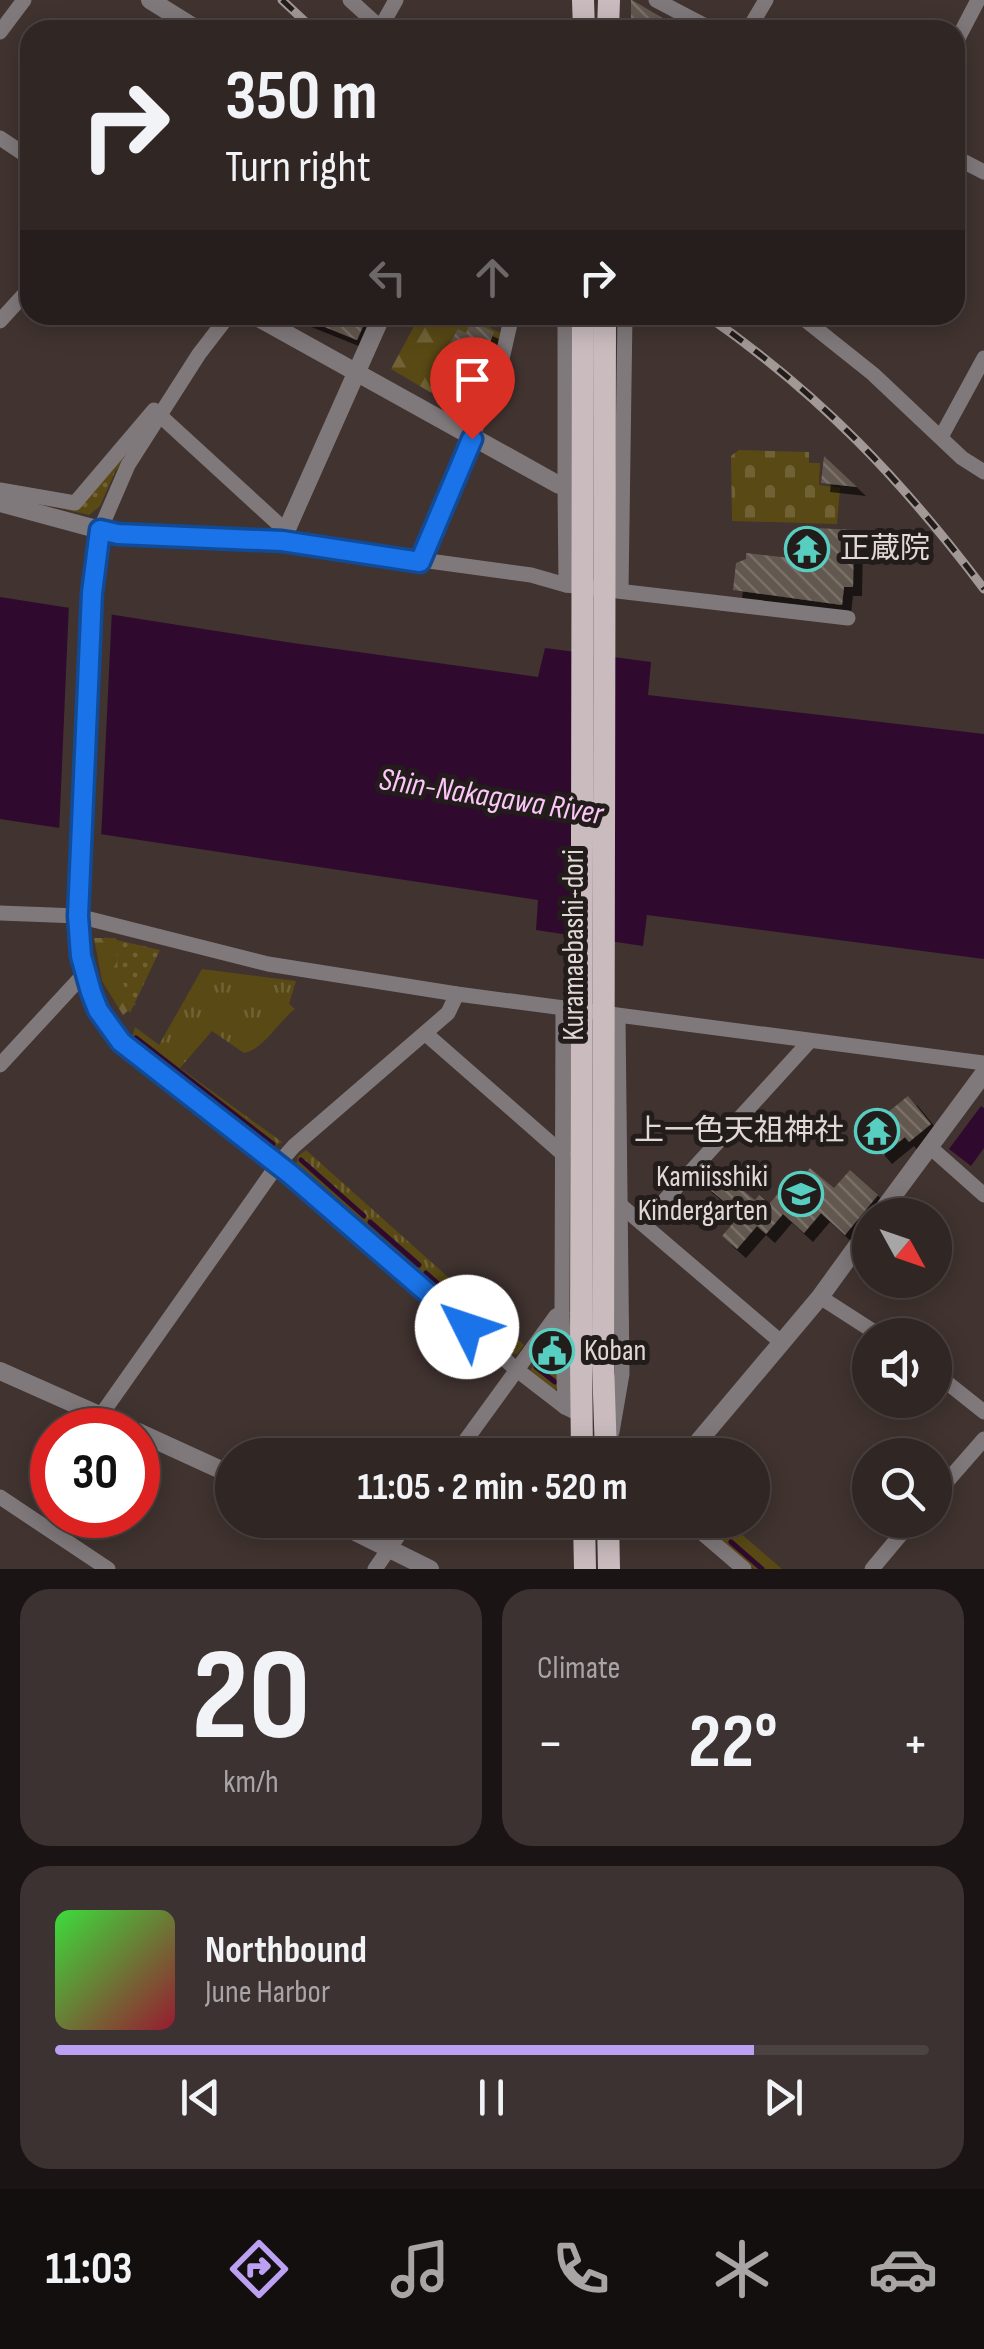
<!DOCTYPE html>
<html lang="en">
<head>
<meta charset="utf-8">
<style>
	body { margin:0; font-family:"Sofia Sans Condensed","Noto Sans JP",sans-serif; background:#3c3231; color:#f1f3f6; height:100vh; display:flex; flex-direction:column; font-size:38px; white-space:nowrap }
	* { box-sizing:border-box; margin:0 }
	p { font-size:32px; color:#a8a5a6 }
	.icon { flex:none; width:55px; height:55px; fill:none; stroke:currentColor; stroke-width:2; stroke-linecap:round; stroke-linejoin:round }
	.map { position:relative; height:1569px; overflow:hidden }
	.details { display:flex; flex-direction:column; gap:20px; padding:20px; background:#1a1514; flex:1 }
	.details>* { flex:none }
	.top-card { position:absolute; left:20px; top:20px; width:945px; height:305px; border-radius:30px; box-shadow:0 5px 25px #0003,0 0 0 2px #4b4341; background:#302624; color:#f1f3f6; overflow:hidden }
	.needle { width:65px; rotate:130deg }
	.tools { position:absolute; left:852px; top:1198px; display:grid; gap:20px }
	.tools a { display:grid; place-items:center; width:100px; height:100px; border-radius:50%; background:#302624; box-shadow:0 5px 25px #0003,0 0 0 2px #4b4341; font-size:50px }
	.speed { position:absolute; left:30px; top:1408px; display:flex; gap:20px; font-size:50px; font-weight:700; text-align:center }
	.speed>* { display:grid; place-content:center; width:130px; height:130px; border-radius:50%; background:#302624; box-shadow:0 5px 25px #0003,0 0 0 2px #4b4341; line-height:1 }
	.speed .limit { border:15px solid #d22; background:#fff; color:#111 }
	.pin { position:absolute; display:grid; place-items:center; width:85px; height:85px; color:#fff; margin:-102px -42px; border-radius:50% 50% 50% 0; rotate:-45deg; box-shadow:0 0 10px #0007 }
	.pin .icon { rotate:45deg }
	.me { position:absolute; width:110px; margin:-55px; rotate:311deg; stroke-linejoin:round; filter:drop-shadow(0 0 8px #0008) }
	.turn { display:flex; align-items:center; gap:35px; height:210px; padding:0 40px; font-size:45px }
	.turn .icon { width:130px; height:130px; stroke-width:2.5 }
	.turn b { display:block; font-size:70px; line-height:85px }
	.lanes { display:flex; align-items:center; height:95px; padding:0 40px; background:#0003; justify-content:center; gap:50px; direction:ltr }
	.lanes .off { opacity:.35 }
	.big { font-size:75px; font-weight:700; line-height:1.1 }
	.details .widget { flex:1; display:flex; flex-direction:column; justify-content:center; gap:15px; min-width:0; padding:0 35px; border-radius:30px; background:#3c3231 }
	.details .dial { align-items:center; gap:0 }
	.dial b { font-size:130px; line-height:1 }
	.song { display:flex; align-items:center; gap:30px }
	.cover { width:120px; height:120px; border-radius:15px; background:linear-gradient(135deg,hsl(120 70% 55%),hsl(350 70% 35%)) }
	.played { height:10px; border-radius:5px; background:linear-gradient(90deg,#bca0f2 80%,#4b4341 80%) }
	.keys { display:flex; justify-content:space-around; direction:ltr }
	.heat { display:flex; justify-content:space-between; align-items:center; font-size:55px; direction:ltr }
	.details .tiles { flex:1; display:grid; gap:20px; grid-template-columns:1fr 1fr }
	.widget:last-child { grid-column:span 2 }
	.trip { position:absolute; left:215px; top:1438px; width:555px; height:100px; border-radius:50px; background:#302624; box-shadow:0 5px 25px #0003,0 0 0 2px #4b4341; font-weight:700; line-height:100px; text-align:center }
	.menu { display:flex; height:160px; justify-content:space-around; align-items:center; background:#130f0e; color:#a8a5a6 }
	.menu .icon { width:70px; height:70px }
	.menu .selected { color:#bca0f2 }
	.menu b { font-size:45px; color:#f1f3f6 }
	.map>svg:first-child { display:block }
</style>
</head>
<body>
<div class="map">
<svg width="984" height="1569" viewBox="0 0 984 1569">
	<defs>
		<pattern id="grass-dots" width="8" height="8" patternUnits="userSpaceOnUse" patternTransform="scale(2.5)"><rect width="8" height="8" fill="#594915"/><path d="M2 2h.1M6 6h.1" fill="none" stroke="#716236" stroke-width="1.8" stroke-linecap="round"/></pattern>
		<pattern id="forest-firs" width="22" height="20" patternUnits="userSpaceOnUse" patternTransform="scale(2.5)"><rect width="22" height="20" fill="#594915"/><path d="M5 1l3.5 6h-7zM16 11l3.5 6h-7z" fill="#716236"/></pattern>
		<pattern id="cemetery-stones" width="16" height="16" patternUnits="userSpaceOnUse" patternTransform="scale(2.5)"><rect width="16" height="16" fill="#594915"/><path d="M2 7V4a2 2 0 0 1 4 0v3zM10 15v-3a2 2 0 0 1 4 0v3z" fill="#716236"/></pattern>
		<pattern id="park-tufts" width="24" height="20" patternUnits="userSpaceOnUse" patternTransform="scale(2.5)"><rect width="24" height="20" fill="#594915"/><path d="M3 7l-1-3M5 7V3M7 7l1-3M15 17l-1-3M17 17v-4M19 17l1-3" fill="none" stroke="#716236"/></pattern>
		<pattern id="building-back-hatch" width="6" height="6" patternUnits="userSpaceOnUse" patternTransform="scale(2.5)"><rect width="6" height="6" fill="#63584f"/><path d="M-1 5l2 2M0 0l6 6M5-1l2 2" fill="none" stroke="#796f68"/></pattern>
		<filter id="shadow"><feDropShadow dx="9" dy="9" stdDeviation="0" flood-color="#0009"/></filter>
	</defs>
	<rect width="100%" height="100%" fill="#403330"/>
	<g fill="url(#grass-dots)">
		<path d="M 150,419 L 115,472 L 100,506 L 89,515 L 3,495 L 77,507 Z"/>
		<path d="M 104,937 L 160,950 L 130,1013 L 122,1002 Z"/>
	</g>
	<g fill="url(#forest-firs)">
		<path d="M 420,315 L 467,315 L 500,333 L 490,375 L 467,414 L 391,369 Z"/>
		<path d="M 94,938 L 116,938 L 118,976 L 136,1004 L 123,1015 L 102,981 Z"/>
	</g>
	<path fill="url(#cemetery-stones)" d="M 739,450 L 809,452 L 809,463 L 820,463 L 819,485 L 840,488 L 837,524 L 732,521 L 731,456 Z"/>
	<g fill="url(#park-tufts)">
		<path d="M 202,969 L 296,981 L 289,1004 L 295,1009 C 278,1022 264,1049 244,1053 L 212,1031 L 180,1068 L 282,1142 L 273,1147 L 132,1038 L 135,1027 L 159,1045 Z"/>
		<path d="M 306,1150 L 524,1345 L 517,1354 L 507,1353 L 296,1167 L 298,1156 Z"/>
		<path d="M 538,1357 L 559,1373 L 559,1386 L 555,1390 L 530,1371 Z"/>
		<path d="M 697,1520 L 725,1520 L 782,1569 L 754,1569 Z"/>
	</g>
	<g fill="#300a2e">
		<path d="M 0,597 L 293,643 L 538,677 L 545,648 L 651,662 L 648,695 L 984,734 L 984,959 L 647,915 L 643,946 L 536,930 L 538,900 L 0,819 Z"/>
		<path d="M 981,1106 L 984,1108 L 984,1148 L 971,1166 L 949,1149 Z"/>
	</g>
	<path fill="#403330" d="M 69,602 L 112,609 L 101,840 L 59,834 Z"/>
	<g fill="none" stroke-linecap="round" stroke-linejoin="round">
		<g stroke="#300a2e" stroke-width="5">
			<path d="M 136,1038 L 273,1144"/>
			<path d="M 301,1160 L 364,1216"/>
			<path d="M 370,1222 L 419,1265"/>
			<path d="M 426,1273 L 512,1349"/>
			<path d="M 536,1367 L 555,1382"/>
			<path d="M 707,1520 L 721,1533"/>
			<path d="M 731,1542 L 762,1569"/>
		</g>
	</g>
	<g fill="url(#building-back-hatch)" filter="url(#shadow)">
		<path d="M 631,0 L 632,0 L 683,30 L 631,30 Z"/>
		<path d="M 295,315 L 368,315 L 357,340 Z"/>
		<path d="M 471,321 L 494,332 L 475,382 L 461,402 L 432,380 L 451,356 L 444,354 L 458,329 L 466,333 Z"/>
		<path d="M 824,456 L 857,487 L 821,483 Z"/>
		<path d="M 798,527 L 854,530 L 853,587 L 844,587 L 842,605 L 733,590 L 736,563 L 746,559 L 746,553 L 791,558 Z"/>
		<path d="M 908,1096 L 931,1124 L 909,1142 L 905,1137 L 883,1155 L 858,1126 L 872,1113 L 878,1120 Z"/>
		<path d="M 715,1168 L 755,1200 L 759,1195 L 769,1204 L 782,1189 L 787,1194 L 810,1168 L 834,1188 L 850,1170 L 878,1195 L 845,1235 L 821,1213 L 804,1233 L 783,1214 L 766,1234 L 757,1226 L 737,1249 L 722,1236 L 740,1215 L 702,1183 Z"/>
	</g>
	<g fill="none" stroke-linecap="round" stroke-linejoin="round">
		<g stroke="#80797b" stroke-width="15">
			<path d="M 350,0 L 383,30"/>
			<path d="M 656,0 L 713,30"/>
			<path d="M 379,30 L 396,0"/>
			<path d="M 748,30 L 766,0"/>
			<path d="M 0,32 L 24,0"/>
			<path d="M 955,44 L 978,0"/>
			<path d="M 0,138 L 30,158"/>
			<path d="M 955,157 L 984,172"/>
			<path d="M 229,315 L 199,354 L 128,465 L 100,530 L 118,534 L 283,541 L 531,575 L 566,585 L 848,618"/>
			<path d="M 799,315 L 873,374 L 962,458 L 984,472"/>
			<path d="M 0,321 L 30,288"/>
			<path d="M 941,437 L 984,358"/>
			<path d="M 559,485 L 565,488 L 566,585"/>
			<path d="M 565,488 L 565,315"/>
			<path d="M 0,490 L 75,503 L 154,410 L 286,531 L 284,538"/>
			<path d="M 420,562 L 499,372 L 512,315"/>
			<path d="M 621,591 L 625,315"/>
			<path d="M 0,913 L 78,916 L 268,964 L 457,994 L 984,1063"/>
			<path d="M 563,1010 L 562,1313 L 565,1407 L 573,1411"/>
			<path d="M 426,1034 L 563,1154"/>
			<path d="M 0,1065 L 84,974 L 99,1010 L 121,1042 L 278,1164 L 517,1370 L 565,1407"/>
			<path d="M 930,1147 L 984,1195"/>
			<path d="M 618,1203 L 782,1343"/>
			<path d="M 643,1224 L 809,1042"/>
			<path d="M 820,1297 L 879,1335"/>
			<path d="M 935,1373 L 984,1412"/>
			<path d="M 101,1415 L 278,1164 L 294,1146 L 448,1013 L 457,994"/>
			<path d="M 612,1432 L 622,1374 L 618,1017"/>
			<path d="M 455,1455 L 556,1316 L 562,1313"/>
			<path d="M 935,1495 L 984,1439"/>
			<path d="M 0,1497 L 108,1569"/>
			<path d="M 687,1520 L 744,1569"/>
			<path d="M 375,1569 L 409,1520"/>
			<path d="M 872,1569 L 913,1520"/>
		</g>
		<g stroke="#80797b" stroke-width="18">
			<path d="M 150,0 L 198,30"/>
			<path d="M 253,315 L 559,485"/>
			<path d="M 0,503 L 100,530 L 92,593 L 78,895 L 78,935 L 84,974"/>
			<path d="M 286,531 L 382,315"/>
			<path d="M 879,1215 L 984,1073"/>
			<path d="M 0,1371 L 133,1430"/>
			<path d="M 138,1432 L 232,1475"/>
			<path d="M 687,1455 L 820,1297 L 870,1228"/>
			<path d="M 331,1520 L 430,1569"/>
		</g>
		<g stroke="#c9bbbe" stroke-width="22">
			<path d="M 583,0 L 584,30"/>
			<path d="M 608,30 L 609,0"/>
			<path d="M 581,1361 L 582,1455"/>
			<path d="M 603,1363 L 606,1455"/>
			<path d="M 584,1520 L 585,1569"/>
			<path d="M 608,1520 L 609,1569"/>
		</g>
		<defs>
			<g id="rail">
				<path d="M 282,0 L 314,30"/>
				<path d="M 706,315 C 820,394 901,479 984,589"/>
			</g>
		</defs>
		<use href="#rail" stroke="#a29895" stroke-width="9"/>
		<use href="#rail" stroke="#221c1b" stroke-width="5" stroke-dasharray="15" stroke-linecap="butt"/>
		<g stroke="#c9bbbe" stroke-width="22">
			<path d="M 581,1361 L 583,315"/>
			<path d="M 603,1363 L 605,315"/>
		</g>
	</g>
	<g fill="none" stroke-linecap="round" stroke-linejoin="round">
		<defs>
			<path id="route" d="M 467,1327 L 290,1174 L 121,1042 L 98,1010 L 91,992 L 81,956 L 78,916 L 92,593 L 100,530 L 118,534 L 282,541 L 420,562 L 472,439"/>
		</defs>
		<use href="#route" stroke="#114b97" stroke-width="25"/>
		<use href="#route" stroke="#1a73e8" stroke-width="18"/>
	</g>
	<defs>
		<symbol id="temple-ring" viewBox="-11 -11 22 22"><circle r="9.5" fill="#221c1b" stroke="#58cec0" stroke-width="1.5"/><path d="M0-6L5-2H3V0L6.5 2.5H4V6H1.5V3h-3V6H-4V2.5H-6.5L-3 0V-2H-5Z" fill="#58cec0"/></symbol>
		<symbol id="school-ring" viewBox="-11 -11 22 22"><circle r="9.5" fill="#221c1b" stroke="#58cec0" stroke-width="1.5"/><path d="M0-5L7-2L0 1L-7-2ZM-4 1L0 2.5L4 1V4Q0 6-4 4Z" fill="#58cec0"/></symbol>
		<symbol id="civic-ring" viewBox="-11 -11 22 22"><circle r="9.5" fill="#221c1b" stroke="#58cec0" stroke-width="1.5"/><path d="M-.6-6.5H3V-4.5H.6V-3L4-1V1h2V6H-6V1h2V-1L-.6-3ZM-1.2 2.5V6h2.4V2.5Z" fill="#58cec0"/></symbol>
	</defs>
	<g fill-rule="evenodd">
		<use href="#temple-ring" x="782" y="524" width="50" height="50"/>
		<use href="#temple-ring" x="852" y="1106" width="50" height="50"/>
		<use href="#school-ring" x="776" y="1169" width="50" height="50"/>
		<use href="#civic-ring" x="527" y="1326" width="50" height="50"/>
	</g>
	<g text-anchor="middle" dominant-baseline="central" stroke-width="10" stroke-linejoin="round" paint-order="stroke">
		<g font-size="30" fill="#e1d8d6" stroke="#221c1b" text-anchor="start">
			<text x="840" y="549">正蔵院</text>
			<text x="844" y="1131" text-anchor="end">上一色天祖神社</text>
			<text x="768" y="1177" text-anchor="end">Kamiisshiki<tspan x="768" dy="34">Kindergarten</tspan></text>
			<text x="584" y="1351">Koban</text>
		</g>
		<g font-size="30" fill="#e1d8d6" stroke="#221c1b">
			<text transform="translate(574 945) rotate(-90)">Kuramaebashi-dori</text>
		</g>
		<g font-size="32" font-style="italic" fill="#fcc6f8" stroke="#221c1b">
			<text transform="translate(491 797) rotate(9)">Shin-Nakagawa River</text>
		</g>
	</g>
</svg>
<div class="tools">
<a><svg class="needle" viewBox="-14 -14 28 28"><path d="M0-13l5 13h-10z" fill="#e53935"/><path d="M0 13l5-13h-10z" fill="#a8a5a6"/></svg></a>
<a><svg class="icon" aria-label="sound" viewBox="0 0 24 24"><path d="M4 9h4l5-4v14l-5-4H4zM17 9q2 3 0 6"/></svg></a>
<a><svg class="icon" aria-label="search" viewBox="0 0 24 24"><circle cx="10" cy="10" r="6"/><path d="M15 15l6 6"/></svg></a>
</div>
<div class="speed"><div class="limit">30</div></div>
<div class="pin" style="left:472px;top:439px;background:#d93025"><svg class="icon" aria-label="arrive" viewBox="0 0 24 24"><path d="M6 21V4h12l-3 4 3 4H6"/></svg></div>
<svg class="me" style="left:467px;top:1327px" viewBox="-20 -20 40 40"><circle r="19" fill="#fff"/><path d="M0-13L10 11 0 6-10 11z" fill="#1a73e8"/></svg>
<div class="trip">11:05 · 2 min · 520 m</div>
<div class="top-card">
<div class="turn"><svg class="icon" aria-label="right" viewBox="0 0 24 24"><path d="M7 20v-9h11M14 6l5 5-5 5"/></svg><div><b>350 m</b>Turn right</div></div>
<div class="lanes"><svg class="icon off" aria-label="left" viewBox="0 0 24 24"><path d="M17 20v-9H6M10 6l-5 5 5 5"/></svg><svg class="icon off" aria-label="ahead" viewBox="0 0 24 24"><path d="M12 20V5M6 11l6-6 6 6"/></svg><svg class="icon" aria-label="right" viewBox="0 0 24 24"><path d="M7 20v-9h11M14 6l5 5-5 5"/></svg></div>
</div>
</div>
<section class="details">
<div class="tiles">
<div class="widget dial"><b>20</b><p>km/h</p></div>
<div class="widget"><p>Climate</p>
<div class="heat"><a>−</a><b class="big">22°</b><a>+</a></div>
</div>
<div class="widget">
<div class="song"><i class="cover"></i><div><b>Northbound</b><p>June Harbor</p></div></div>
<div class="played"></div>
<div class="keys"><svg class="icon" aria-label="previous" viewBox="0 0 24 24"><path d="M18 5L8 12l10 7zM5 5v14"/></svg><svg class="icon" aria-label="pause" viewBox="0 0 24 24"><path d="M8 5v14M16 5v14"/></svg><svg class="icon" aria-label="next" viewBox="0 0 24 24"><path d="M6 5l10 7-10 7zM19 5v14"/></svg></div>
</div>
</div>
</section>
<nav class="menu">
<b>11:03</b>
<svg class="icon selected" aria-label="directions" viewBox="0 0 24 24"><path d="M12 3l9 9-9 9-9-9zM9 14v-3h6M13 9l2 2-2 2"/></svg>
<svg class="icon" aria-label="music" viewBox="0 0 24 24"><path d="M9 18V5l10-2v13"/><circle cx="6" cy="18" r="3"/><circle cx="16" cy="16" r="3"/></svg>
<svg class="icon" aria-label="phone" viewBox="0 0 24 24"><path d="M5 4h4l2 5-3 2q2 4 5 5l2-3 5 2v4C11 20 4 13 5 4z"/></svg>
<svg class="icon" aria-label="climate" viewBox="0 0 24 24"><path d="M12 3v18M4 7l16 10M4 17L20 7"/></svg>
<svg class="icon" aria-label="car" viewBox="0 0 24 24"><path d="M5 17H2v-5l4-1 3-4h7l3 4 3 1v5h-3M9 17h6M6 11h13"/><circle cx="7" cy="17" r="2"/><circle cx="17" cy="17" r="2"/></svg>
</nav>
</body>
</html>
